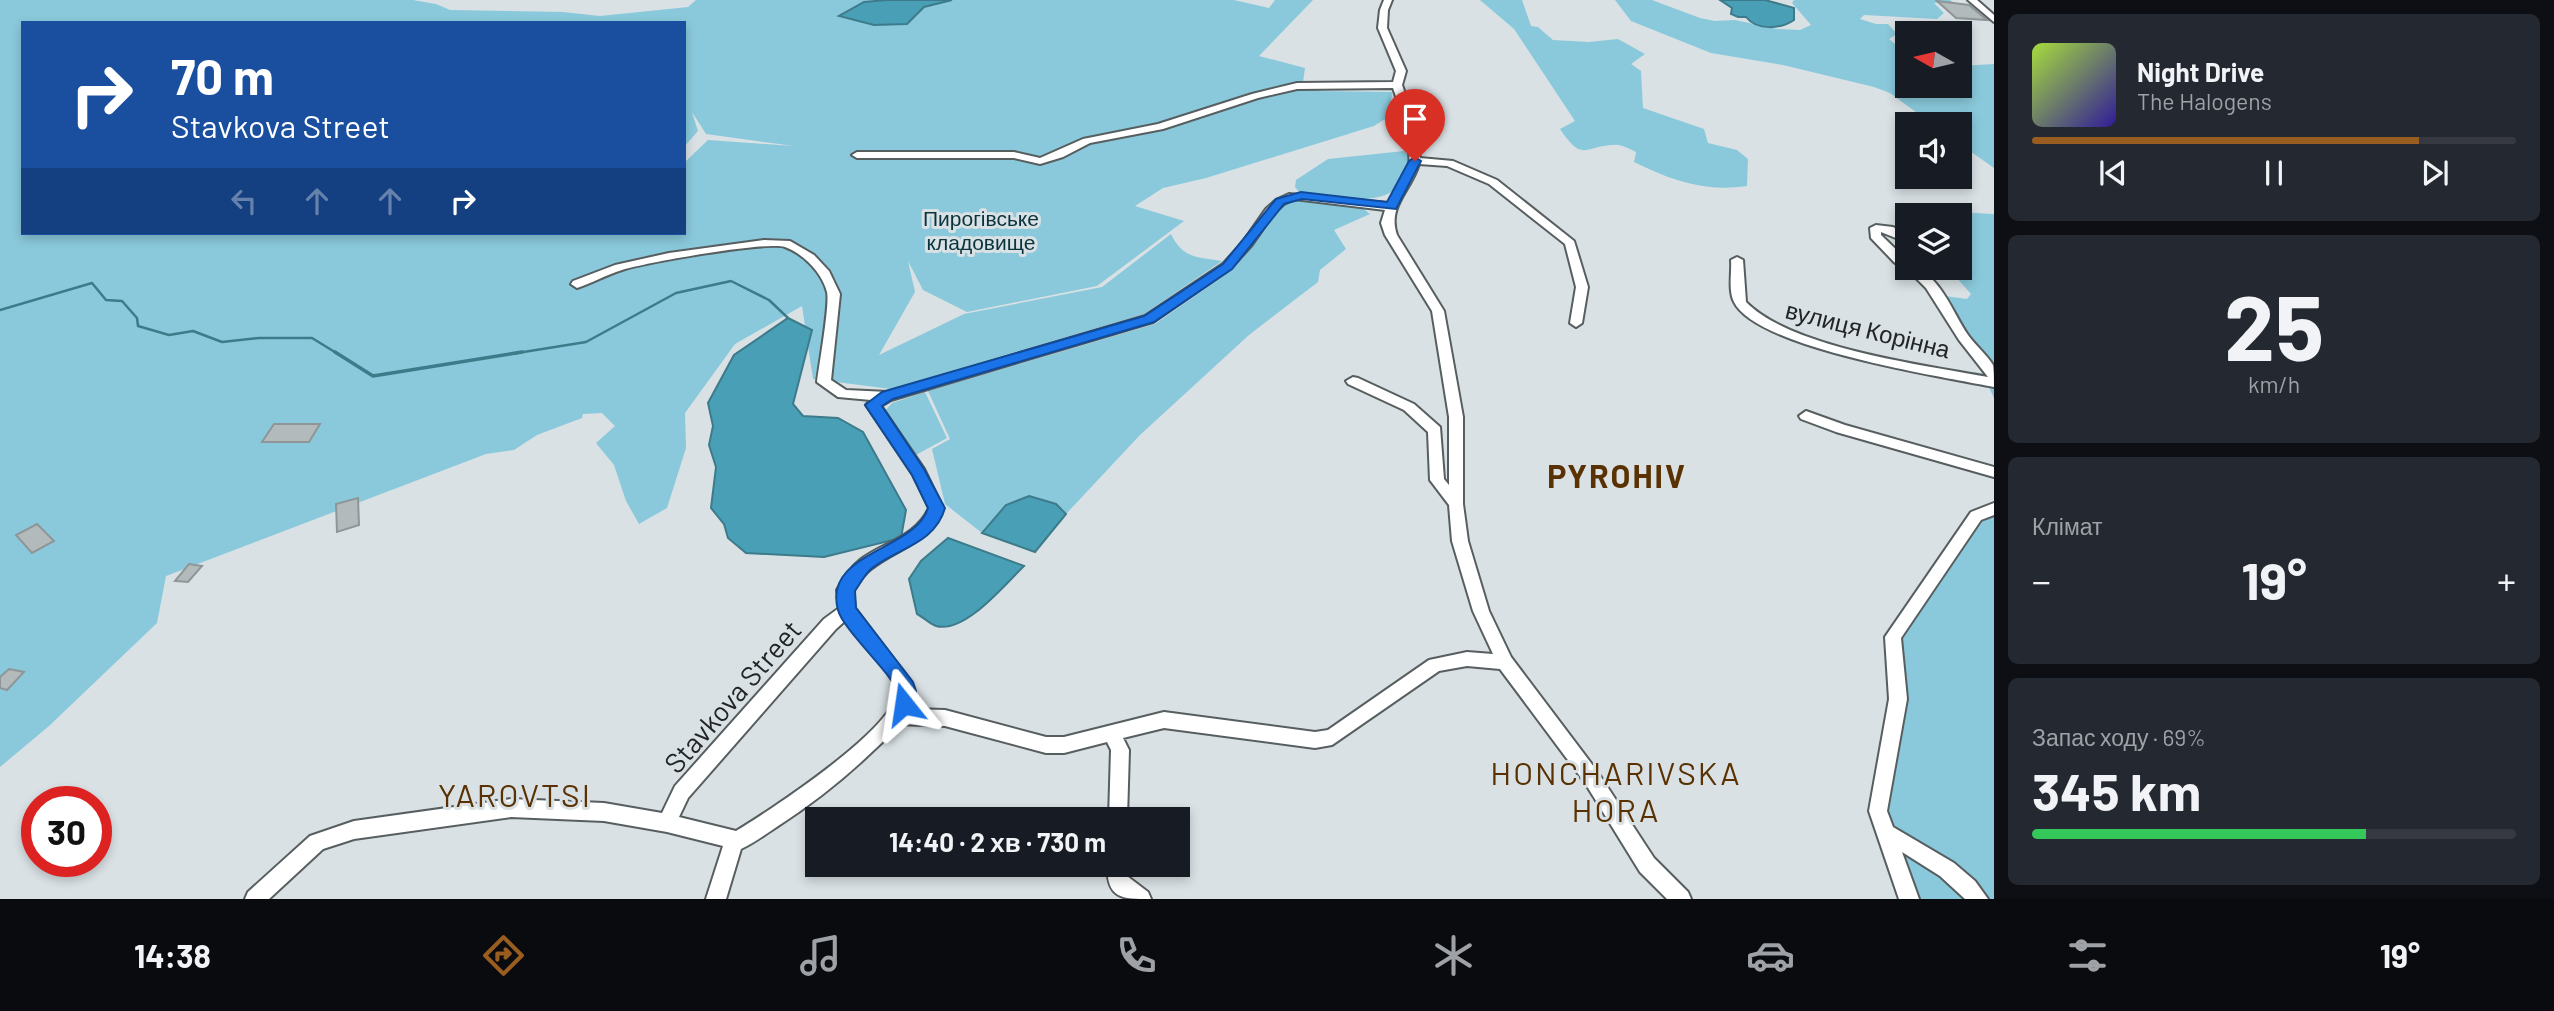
<!DOCTYPE html>
<html lang="uk">
<head>
<meta charset="utf-8">
<style>
	body { margin:0; font-family:Barlow,sans-serif; background:#242831; color:#f1f3f6; height:100vh; display:flex; flex-direction:column; font-size:26px; white-space:nowrap }
	* { box-sizing:border-box; margin:0 }
	p { font-size:23px; color:#9ea1a6 }
	.icon { flex:none; width:38px; height:38px; fill:none; stroke:currentColor; stroke-width:2; stroke-linecap:round; stroke-linejoin:round }
	.map { position:relative; flex:1; overflow:hidden }
	.sheet { display:flex; flex-direction:column; gap:14px; padding:14px; background:#0d0f14; width:560px }
	.sheet>* { flex:none }
	.banner { position:absolute; left:21px; top:21px; width:665px; height:214px; border-radius:0px; box-shadow:0 4px 10px #0003; background:#1a4fa0; color:#fff; overflow:hidden }
	.needle { width:46px; rotate:278deg }
	.tools { position:absolute; left:1895px; top:21px; display:grid; gap:14px }
	.tools a { display:grid; place-items:center; width:77px; height:77px; border-radius:0px; background:#171b24; box-shadow:0 4px 10px #0003; font-size:35px }
	.speed { position:absolute; left:21px; top:786px; display:flex; gap:14px; font-size:35px; font-weight:700; text-align:center }
	.speed>* { display:grid; place-content:center; width:91px; height:91px; border-radius:50%; background:#171b24; box-shadow:0 4px 10px #0003; line-height:1 }
	.speed .limit { border:10px solid #d22; background:#fff; color:#111 }
	.pin { position:absolute; display:grid; place-items:center; width:60px; height:60px; color:#fff; margin:-72px -30px; border-radius:50% 50% 50% 0; rotate:-45deg; box-shadow:0 0 7px #0007 }
	.pin .icon { rotate:45deg }
	.me { position:absolute; width:77px; margin:-38px; rotate:345deg; stroke-linejoin:round; filter:drop-shadow(0 0 5px #0008) }
	.turn { display:flex; align-items:center; gap:24px; height:147px; padding:0 35px; font-size:32px }
	.turn .icon { width:91px; height:91px; stroke-width:2.5 }
	.turn b { display:block; font-size:49px; line-height:60px }
	.lanes { display:flex; align-items:center; height:66px; padding:0 35px; background:#0003; justify-content:center; gap:35px; direction:ltr }
	.lanes .off { opacity:.35 }
	.big { font-size:52px; font-weight:700; line-height:1.1 }
	.sheet .tile { flex:1; display:flex; flex-direction:column; justify-content:center; gap:10px; min-width:0; padding:0 24px; border-radius:10px; background:#242831 }
	.sheet .dial { align-items:center; gap:0 }
	.dial b { font-size:91px; line-height:1 }
	.song { display:flex; align-items:center; gap:21px }
	.cover { width:84px; height:84px; border-radius:10px; background:linear-gradient(135deg,hsl(80 70% 55%),hsl(250 70% 35%)) }
	.played { height:7px; border-radius:4px; background:linear-gradient(90deg,#9a5d20 80%,#363941 80%) }
	.keys { display:flex; justify-content:space-around; direction:ltr }
	.heat { display:flex; justify-content:space-between; align-items:center; font-size:38px; direction:ltr }
	.charge { height:10px; border-radius:5px; background:linear-gradient(90deg,#34c759 69%,#363941 0) }
	.trip { position:absolute; left:805px; top:807px; width:385px; height:70px; border-radius:0px; background:#171b24; box-shadow:0 4px 10px #0003; font-weight:700; line-height:70px; text-align:center }
	.tab-bar { display:flex; height:112px; justify-content:space-around; align-items:center; background:#090b0e; color:#9ea1a6 }
	.tab-bar .icon { width:49px; height:49px }
	.tab-bar .on { color:#9a5d20 }
	.tab-bar b { font-size:32px; color:#f1f3f6 }
	main { display:flex; flex:1; min-height:0 }
	.map>svg:first-child { display:block }
</style>
</head>
<body>
<main>
<div class="map">
<svg width="1994" height="899" viewBox="0 0 1994 899">
	<rect width="100%" height="100%" fill="#d9e1e4"/>
	<g fill="#8ac9db" fill-rule="evenodd">
		<path d="M 0,0 L 413,0 L 436,4 L 450,10 L 563,12 L 600,16 L 688,7 L 696,0 L 887,0 L 864,2 L 840,16 L 874,25 L 906,24 L 924,7 L 952,0 L 1234,0 L 1269,8 L 1275,0 L 1313,0 L 1259,56 L 1305,68 L 1303,82 L 1319,91 L 1392,92 L 1390,116 L 1374,126 L 1206,178 L 1163,188 L 1135,206 L 1184,221 L 1097,286 L 967,312 L 923,290 L 908,261 L 915,292 L 879,355 L 964,314 L 1102,287 L 1171,234 C 1183,259 1198,257 1222,261 L 1144,314 L 891,389 L 813,379 L 802,306 L 735,344 L 685,413 L 686,448 L 667,508 L 639,524 L 626,501 L 614,465 L 596,443 L 615,426 L 602,413 L 583,414 L 582,418 L 537,435 L 514,450 L 486,454 L 166,576 L 157,623 L 49,726 L 0,767 ZM 23,23 L 684,23 L 684,147 L 698,131 L 692,112 L 706,134 L 794,146 L 708,140 L 684,163 L 684,233 L 23,233 Z"/>
		<path d="M 1480,0 L 1522,0 L 1531,26 L 1538,27 L 1553,40 L 1589,42 L 1618,39 L 1645,54 L 1631,64 L 1641,71 L 1643,108 L 1704,129 L 1708,143 L 1737,150 L 1748,159 L 1747,186 C 1704,192 1673,181 1634,162 L 1636,152 C 1629,149 1621,144 1614,145 C 1583,146 1583,163 1560,129 L 1575,121 L 1514,29 Z"/>
		<path d="M 1615,0 L 1652,0 L 1700,18 L 1715,21 L 1735,20 L 1777,29 L 1800,30 L 1811,25 L 1792,3 L 1794,0 L 1950,0 L 1953,2 L 1934,3 L 1944,13 L 1937,19 L 1864,15 L 1860,19 L 1876,24 L 1888,24 L 1897,34 L 1889,39 L 1907,54 L 1908,86 L 1960,86 L 1960,66 L 1994,64 L 1994,168 L 1960,144 L 1960,124 L 1932,124 L 1890,93 L 1874,87 L 1783,65 L 1711,53 L 1631,21 Z"/>
		<path d="M 1404,151 L 1411,156 C 1407,165 1403,179 1397,187 C 1379,208 1325,196 1300,193 L 1295,187 L 1296,180 L 1328,159 Z"/>
		<path d="M 1301,199 L 1361,207 L 1370,214 L 1334,230 L 1346,249 L 1320,270 L 1318,282 L 1249,335 L 1140,435 L 1066,514 L 1056,504 L 1006,505 L 982,533 L 945,504 L 932,449 L 950,439 L 928,391 L 1155,324 L 1222,277 L 1250,247 L 1279,207 Z"/>
		<path d="M 1897,209 L 1994,214 L 1994,398 L 1945,296 L 1967,299 L 1971,294 L 1948,268 L 1960,268 L 1960,215 L 1908,215 L 1907,221 Z"/>
		<path d="M 925,392 L 947,438 L 914,456 L 884,412 L 892,403 Z"/>
		<path d="M 1994,509 L 1994,899 L 1909,899 L 1878,811 L 1898,699 L 1893,637 L 1976,516 Z"/>
	</g>
	<g fill="#49a0b6" stroke="#3d7b8b" stroke-width="2">
		<path d="M 887,0 L 952,0 L 924,7 L 907,24 L 874,25 L 839,16 L 864,2 Z"/>
		<path d="M 1720,0 L 1765,0 L 1794,8 L 1794,20 C 1781,29 1757,31 1746,17 L 1738,17 L 1731,14 L 1732,8 Z"/>
		<path d="M 788,318 L 812,330 L 793,404 L 803,416 L 838,418 L 863,432 L 906,510 L 901,538 L 824,557 L 746,553 L 728,538 L 724,524 L 711,508 L 716,467 L 709,445 L 713,426 L 708,403 L 734,355 Z"/>
		<path d="M 1029,496 L 1056,504 L 1066,514 L 1035,552 L 982,533 L 1006,505 Z"/>
		<path d="M 948,538 L 1024,566 C 1005,584 965,634 936,626 C 930,624 923,617 917,614 L 909,579 L 921,561 Z"/>
	</g>
	<g fill="none" stroke-linecap="round" stroke-linejoin="round">
		<g stroke="#3d7b8b" stroke-width="2.5">
			<path d="M 0,310 L 92,283 L 106,300 L 122,301 L 137,318 L 138,326 L 169,335 L 193,331 L 222,342 L 259,338 L 312,338 L 338,354"/>
			<path d="M 511,354 L 586,342 L 676,293 L 731,281 L 769,300 L 788,318"/>
		</g>
		<path stroke="#3d7b8b" stroke-width="3.5" d="M 335,352 L 373,376 L 522,352"/>
	</g>
	<g fill="#b2babc" stroke="#8e9698" stroke-width="2">
		<path d="M 1937,1 L 1969,5 L 1987,20 L 1956,18 Z"/>
		<path d="M 274,424 L 320,424 L 309,442 L 262,442 Z"/>
		<path d="M 358,498 L 359,525 L 337,532 L 336,504 Z"/>
		<path d="M 37,524 L 54,541 L 32,553 L 16,535 Z"/>
		<path d="M 189,564 L 202,566 L 188,582 L 175,581 Z"/>
		<path d="M 9,669 L 24,672 L 7,690 L 0,688 L 0,677 Z"/>
	</g>
	<g fill="none" stroke-linecap="round" stroke-linejoin="round">
		<defs>
			<g id="street">
				<path d="M 1384,0 L 1392,0 L 1388,10 L 1387,28 L 1406,71 L 1402,85 L 1410,108 L 1420,158 L 1453,161 L 1497,180 L 1574,241 L 1588,287 L 1582,323 L 1576,327 L 1570,323 L 1576,287 L 1565,244 L 1489,184 L 1447,166 L 1419,164 C 1411,191 1387,206 1397,235 L 1444,311 L 1463,417 L 1463,504 L 1468,541 L 1489,611 L 1511,657 L 1597,771 L 1654,858 L 1688,892 L 1691,899 L 1667,899 L 1640,872 L 1585,783 L 1500,669 L 1467,666 L 1439,671 L 1332,745 L 1315,748 L 1164,728 L 1123,738 L 1129,750 L 1127,819 L 1109,819 L 1111,750 L 1107,742 L 1064,753 L 1046,753 L 945,726 L 900,724 C 863,763 823,797 778,826 C 766,834 754,843 741,849 L 726,899 L 706,899 L 723,846 L 667,832 L 604,821 L 511,817 L 354,839 L 323,849 L 269,899 L 245,899 L 248,892 L 310,836 L 354,821 L 511,799 L 604,803 L 662,813 L 675,786 L 824,619 L 839,608 L 837,590 C 843,579 851,567 860,560 C 884,542 916,537 929,508 L 913,475 L 866,405 L 871,400 L 838,397 L 817,382 C 819,365 830,304 827,292 C 822,273 804,254 785,247 C 766,241 644,263 622,270 C 606,275 592,283 577,288 L 571,284 L 573,281 L 615,265 L 669,253 L 764,240 L 790,241 L 814,255 L 829,271 L 840,294 L 831,380 L 846,390 L 888,392 L 1145,316 L 1223,264 L 1243,242 L 1266,209 L 1276,200 L 1289,194 L 1388,203 C 1395,191 1406,178 1409,164 C 1412,148 1399,104 1393,88 L 1297,89 L 1258,98 L 1163,129 L 1090,143 L 1063,157 L 1040,164 L 1014,158 L 857,158 L 852,155 L 857,152 L 1014,152 L 1040,158 L 1083,139 L 1158,124 L 1252,94 L 1297,83 L 1393,82 L 1396,71 L 1378,28 L 1380,10 ZM 1294,199 L 1385,210 L 1381,223 L 1385,235 L 1432,311 L 1449,417 L 1449,485 L 1444,479 L 1440,427 L 1414,404 L 1358,378 L 1353,377 L 1346,381 L 1348,384 L 1404,410 L 1428,432 L 1430,480 L 1449,505 L 1452,541 L 1473,611 L 1493,654 L 1467,652 L 1429,660 L 1328,730 L 1315,732 L 1164,712 L 1064,737 L 1046,737 L 945,710 L 909,709 L 914,696 L 911,682 L 855,608 L 853,591 C 858,583 863,575 871,569 C 900,546 927,546 943,508 L 924,469 L 881,406 L 891,400 L 1153,322 L 1231,268 L 1251,246 L 1274,213 L 1284,204 ZM 846,620 C 856,633 894,676 896,689 C 903,724 766,813 736,831 L 679,817 L 688,798 L 836,629 Z"/>
				<path d="M 1968,0 L 1977,0 L 1994,15 L 1994,22 Z"/>
				<path d="M 1876,225 L 1893,227 L 1908,235 L 1908,243 L 1881,232 L 1881,235 L 1908,261 L 1908,268 C 1938,268 1953,314 1968,335 C 1975,345 1987,355 1993,365 C 1994,371 1994,381 1994,387 C 1943,377 1756,348 1734,302 C 1728,290 1732,273 1731,260 L 1737,257 L 1743,260 L 1746,302 C 1791,348 1924,365 1988,377 L 1959,340 L 1926,288 L 1914,276 L 1894,262 L 1871,238 L 1870,228 Z"/>
				<path d="M 1806,411 L 1845,425 L 1994,467 L 1994,477 L 1836,432 L 1801,419 L 1799,416 Z"/>
				<path d="M 1994,503 L 1994,515 L 1981,520 L 1901,638 L 1907,699 L 1887,811 L 1893,827 L 1954,863 L 1975,881 L 1988,899 L 1965,899 L 1940,876 L 1902,852 L 1919,899 L 1899,899 L 1869,811 L 1889,699 L 1885,637 L 1971,512 Z"/>
				<path d="M 1107,864 L 1127,864 L 1127,876 L 1148,892 L 1151,899 C 1121,899 1107,899 1107,864 Z"/>
			</g>
		</defs>
		<use href="#street" stroke="#575e60" stroke-width="4"/>
		<use href="#street" fill="#fff" fill-rule="evenodd"/>
	</g>
	<path fill="#1a73e8" stroke="#114b97" stroke-width="2" d="M 1415,157 L 1421,161 L 1396,209 L 1302,199 L 1284,204 L 1232,269 L 1154,322 L 893,399 L 882,406 L 924,469 L 945,508 C 935,544 897,548 871,569 C 865,574 860,584 855,591 L 856,608 L 913,682 L 916,691 L 911,710 L 904,712 L 897,710 C 893,701 899,692 894,684 C 883,666 842,627 838,610 C 822,552 916,550 928,508 L 912,475 L 865,405 L 882,392 L 1144,316 L 1223,264 L 1276,199 L 1301,192 L 1387,202 L 1409,161 Z"/>
	<g text-anchor="middle" dominant-baseline="central" stroke-width="6" stroke-linejoin="round" paint-order="stroke">
		<g font-size="21" fill="#09333d" stroke="#d9e1e4">
			<text x="981" y="217">Пирогівське<tspan x="981" dy="24">кладовище</tspan></text>
		</g>
		<g font-size="24" fill="#222526" stroke="#d9e1e4">
			<text transform="translate(1868 329) rotate(14)">вулиця Корінна</text>
		</g>
		<g font-size="28" fill="#222526" stroke="#d9e1e4">
			<text transform="translate(732 696) rotate(-49)">Stavkova Street</text>
		</g>
		<g font-size="32" font-weight="bold" letter-spacing="2" fill="#593102" stroke="#d9e1e4">
			<text x="1617" y="475">PYROHIV</text>
		</g>
		<g font-size="32" letter-spacing="2" fill="#593102" stroke="#d9e1e4">
			<text x="1616" y="772">HONCHARIVSKA<tspan x="1616" dy="37">HORA</tspan></text>
			<text x="515" y="794">YAROVTSI</text>
		</g>
	</g>
</svg>
<div class="tools">
<a><svg class="needle" viewBox="-14 -14 28 28"><path d="M0-13l5 13h-10z" fill="#e53935"/><path d="M0 13l5-13h-10z" fill="#9ea1a6"/></svg></a>
<a><svg class="icon" aria-label="sound" viewBox="0 0 24 24"><path d="M4 9h4l5-4v14l-5-4H4zM17 9q2 3 0 6"/></svg></a>
<a><svg class="icon" aria-label="layers" viewBox="0 0 24 24"><path d="M12 4l9 5-9 5-9-5zM3 14l9 5 9-5"/></svg></a>
</div>
<div class="speed"><div class="limit">30</div></div>
<div class="pin" style="left:1415px;top:161px;background:#d93025"><svg class="icon" aria-label="arrive" viewBox="0 0 24 24"><path d="M6 21V4h12l-3 4 3 4H6"/></svg></div>
<svg class="me" style="left:904px;top:704px" viewBox="-20 -20 40 40"><path d="M0-17L14 15 0 8-14 15z" fill="#1a73e8" stroke="#fff" stroke-width="4"/></svg>
<div class="trip">14:40 · 2 хв · 730 m</div>
<div class="banner">
<div class="turn"><svg class="icon" aria-label="right" viewBox="0 0 24 24"><path d="M7 20v-9h11M14 6l5 5-5 5"/></svg><div><b>70 m</b>Stavkova Street</div></div>
<div class="lanes"><svg class="icon off" aria-label="left" viewBox="0 0 24 24"><path d="M17 20v-9H6M10 6l-5 5 5 5"/></svg><svg class="icon off" aria-label="ahead" viewBox="0 0 24 24"><path d="M12 20V5M6 11l6-6 6 6"/></svg><svg class="icon off" aria-label="ahead" viewBox="0 0 24 24"><path d="M12 20V5M6 11l6-6 6 6"/></svg><svg class="icon" aria-label="right" viewBox="0 0 24 24"><path d="M7 20v-9h11M14 6l5 5-5 5"/></svg></div>
</div>
</div>
<section class="sheet">
<div class="tile">
<div class="song"><i class="cover"></i><div><b>Night Drive</b><p>The Halogens</p></div></div>
<div class="played"></div>
<div class="keys"><svg class="icon" aria-label="previous" viewBox="0 0 24 24"><path d="M18 5L8 12l10 7zM5 5v14"/></svg><svg class="icon" aria-label="pause" viewBox="0 0 24 24"><path d="M8 5v14M16 5v14"/></svg><svg class="icon" aria-label="next" viewBox="0 0 24 24"><path d="M6 5l10 7-10 7zM19 5v14"/></svg></div>
</div>
<div class="tile dial"><b>25</b><p>km/h</p></div>
<div class="tile"><p>Клімат</p>
<div class="heat"><a>−</a><b class="big">19°</b><a>+</a></div>
</div>
<div class="tile"><p>Запас ходу · 69%</p><b class="big">345 km</b><div class="charge"></div></div>
</section>
</main>
<nav class="tab-bar">
<b>14:38</b>
<svg class="icon on" aria-label="directions" viewBox="0 0 24 24"><path d="M12 3l9 9-9 9-9-9zM9 14v-3h6M13 9l2 2-2 2"/></svg>
<svg class="icon" aria-label="music" viewBox="0 0 24 24"><path d="M9 18V5l10-2v13"/><circle cx="6" cy="18" r="3"/><circle cx="16" cy="16" r="3"/></svg>
<svg class="icon" aria-label="phone" viewBox="0 0 24 24"><path d="M5 4h4l2 5-3 2q2 4 5 5l2-3 5 2v4C11 20 4 13 5 4z"/></svg>
<svg class="icon" aria-label="climate" viewBox="0 0 24 24"><path d="M12 3v18M4 7l16 10M4 17L20 7"/></svg>
<svg class="icon" aria-label="car" viewBox="0 0 24 24"><path d="M5 17H2v-5l4-1 3-4h7l3 4 3 1v5h-3M9 17h6M6 11h13"/><circle cx="7" cy="17" r="2"/><circle cx="17" cy="17" r="2"/></svg>
<svg class="icon" aria-label="filters" viewBox="0 0 24 24"><path d="M4 7h16M4 17h16"/><circle cx="9" cy="7" r="2"/><circle cx="15" cy="17" r="2"/></svg>
<b>19°</b>
</nav>
</body>
</html>
